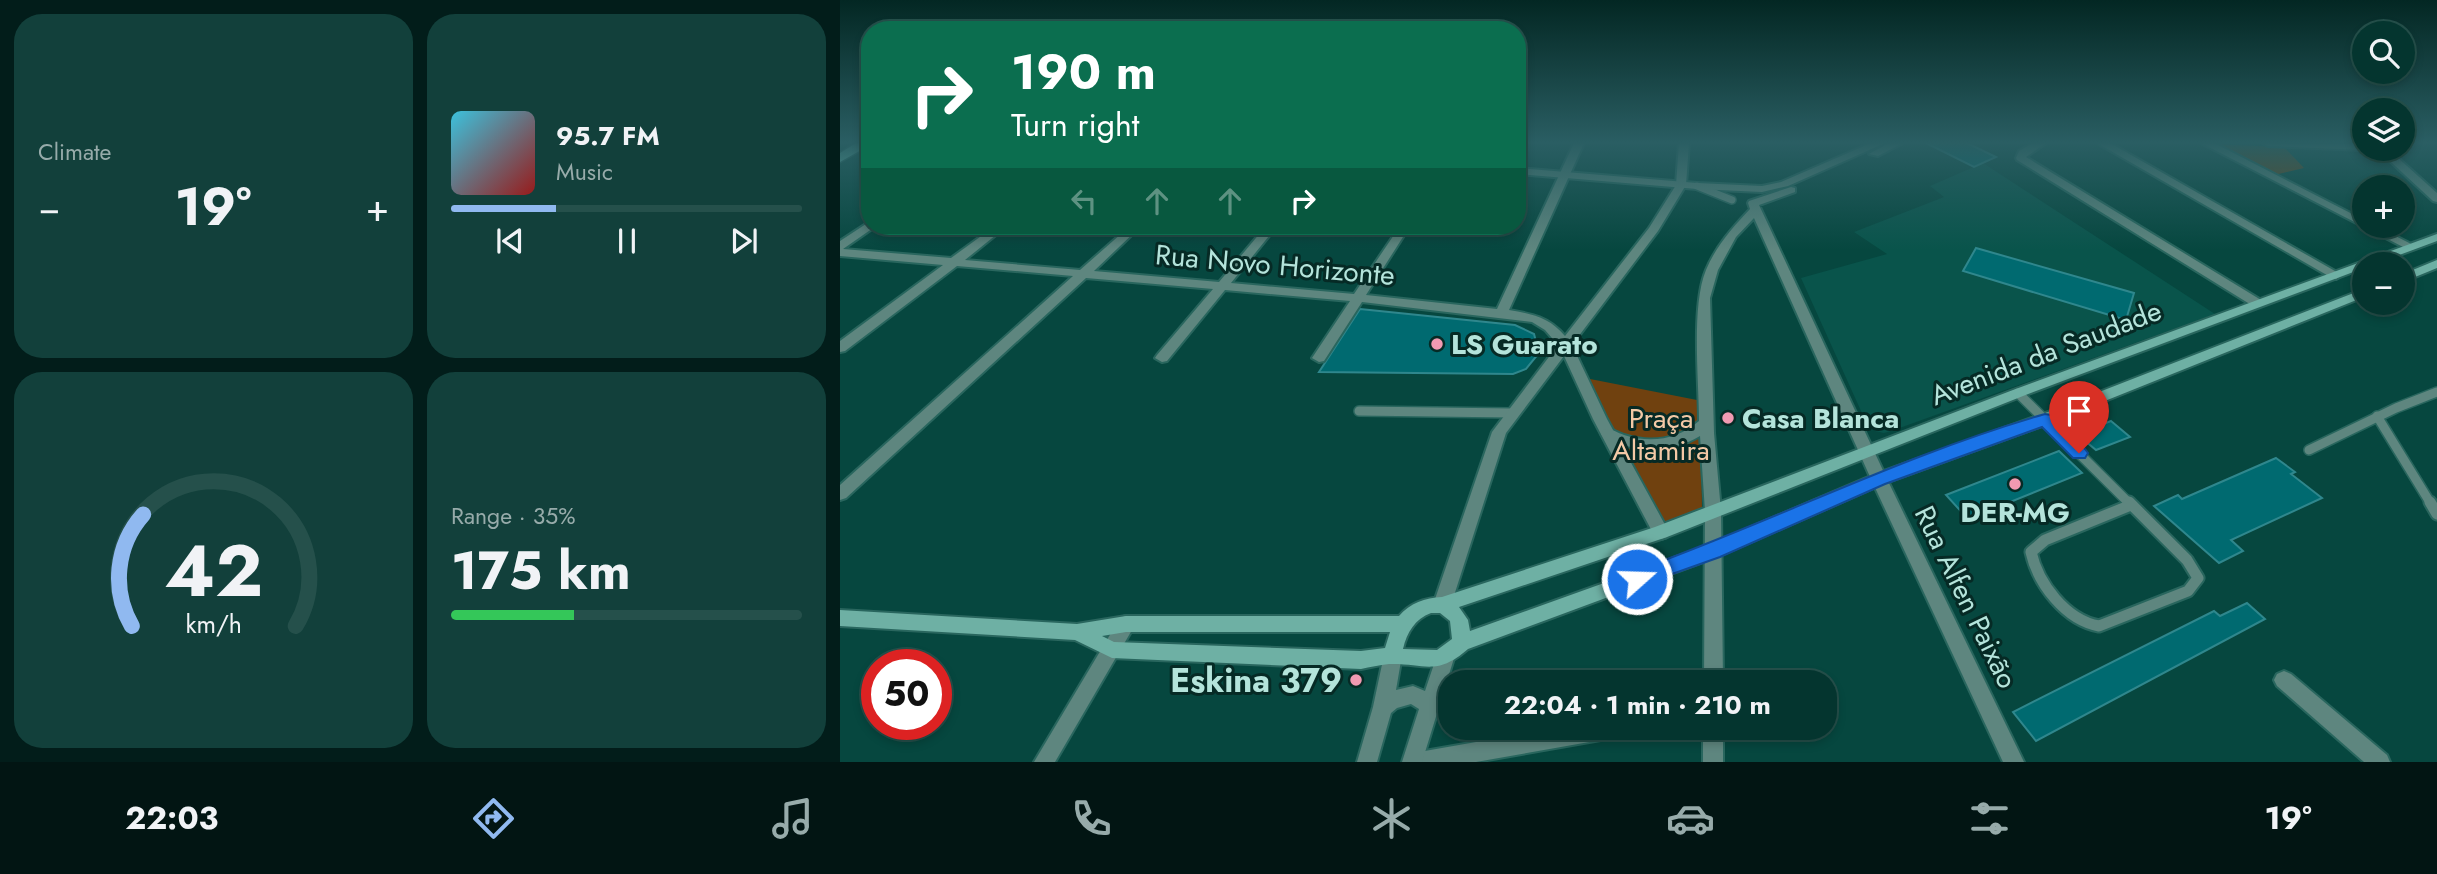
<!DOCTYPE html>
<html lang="en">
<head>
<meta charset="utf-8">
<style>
	body { margin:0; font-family:Jost,sans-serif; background:#12403b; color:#f1f3f6; height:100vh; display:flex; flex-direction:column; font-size:26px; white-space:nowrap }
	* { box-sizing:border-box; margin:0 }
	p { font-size:23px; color:#97abaa }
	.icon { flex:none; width:38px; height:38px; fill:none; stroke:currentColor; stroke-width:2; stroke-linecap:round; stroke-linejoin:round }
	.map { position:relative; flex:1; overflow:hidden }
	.sheet { display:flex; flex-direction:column; gap:14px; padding:14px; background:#021d1a; width:840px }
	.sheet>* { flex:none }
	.guide { position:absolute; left:21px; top:21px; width:665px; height:214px; border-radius:28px; box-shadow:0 4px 10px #0003,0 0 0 2px #25504b; background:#0b6e4f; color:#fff; overflow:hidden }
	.controls { position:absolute; left:1512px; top:21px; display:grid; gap:14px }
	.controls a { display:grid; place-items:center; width:63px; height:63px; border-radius:50%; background:#04352f; box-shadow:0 4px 10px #0003,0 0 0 2px #25504b; font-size:35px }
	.speed { position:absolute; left:21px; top:649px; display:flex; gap:14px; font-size:35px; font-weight:700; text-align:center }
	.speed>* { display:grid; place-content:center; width:91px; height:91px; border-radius:50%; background:#04352f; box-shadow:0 4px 10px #0003,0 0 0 2px #25504b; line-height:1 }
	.speed .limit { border:10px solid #d22; background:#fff; color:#111 }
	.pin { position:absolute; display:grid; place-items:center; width:60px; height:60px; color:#fff; margin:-72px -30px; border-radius:50% 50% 50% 0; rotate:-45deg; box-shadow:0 0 7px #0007 }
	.pin .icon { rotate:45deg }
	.me { position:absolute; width:77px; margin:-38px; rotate:70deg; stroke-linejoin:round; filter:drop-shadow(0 0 5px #0008) }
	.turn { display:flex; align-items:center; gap:24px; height:147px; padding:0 35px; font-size:32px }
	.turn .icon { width:91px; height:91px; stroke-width:2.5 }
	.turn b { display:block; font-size:49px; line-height:60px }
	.lanes { display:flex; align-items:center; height:66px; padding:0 35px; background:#0003; justify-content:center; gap:35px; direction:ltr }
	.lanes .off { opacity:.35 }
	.big { font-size:52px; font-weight:700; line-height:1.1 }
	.sheet .tile { flex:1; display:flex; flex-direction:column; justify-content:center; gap:10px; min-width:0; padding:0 24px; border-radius:28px; background:#12403b }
	.sheet .dial { align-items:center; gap:0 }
	.dial svg { height:182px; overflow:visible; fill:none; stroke:#25504b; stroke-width:7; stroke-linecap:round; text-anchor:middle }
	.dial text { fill:#f1f3f6; stroke:none }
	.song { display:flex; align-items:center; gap:21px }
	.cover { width:84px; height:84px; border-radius:10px; background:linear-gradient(135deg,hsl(190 70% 55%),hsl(0 70% 35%)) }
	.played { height:7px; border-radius:4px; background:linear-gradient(90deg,#90b9f0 30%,#25504b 30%) }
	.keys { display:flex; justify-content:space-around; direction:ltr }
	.heat { display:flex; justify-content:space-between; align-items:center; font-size:38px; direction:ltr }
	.charge { height:10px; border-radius:5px; background:linear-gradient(90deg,#34c759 35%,#25504b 0) }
	.sheet .tiles { flex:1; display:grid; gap:14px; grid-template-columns:repeat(2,1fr) }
	.trip { position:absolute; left:598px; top:670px; width:399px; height:70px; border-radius:28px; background:#04352f; box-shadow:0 4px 10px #0003,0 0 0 2px #25504b; font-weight:700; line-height:70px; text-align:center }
	.dock { display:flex; height:112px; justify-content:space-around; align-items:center; background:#021513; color:#97abaa }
	.dock .icon { width:49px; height:49px }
	.dock .on { color:#90b9f0 }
	.dock b { font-size:32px; color:#f1f3f6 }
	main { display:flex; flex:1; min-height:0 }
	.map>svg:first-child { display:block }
</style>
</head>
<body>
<main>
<section class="sheet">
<div class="tiles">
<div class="tile"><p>Climate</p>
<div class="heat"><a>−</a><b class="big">19°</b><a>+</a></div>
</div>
<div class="tile">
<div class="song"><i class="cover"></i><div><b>95.7 FM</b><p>Music</p></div></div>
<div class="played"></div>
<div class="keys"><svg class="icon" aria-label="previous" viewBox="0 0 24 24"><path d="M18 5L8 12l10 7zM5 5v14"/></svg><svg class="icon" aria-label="pause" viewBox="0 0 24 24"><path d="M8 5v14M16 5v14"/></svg><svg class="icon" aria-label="next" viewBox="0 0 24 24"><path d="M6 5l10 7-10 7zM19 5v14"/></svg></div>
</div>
<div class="tile dial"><svg viewBox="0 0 100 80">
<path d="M14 69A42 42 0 1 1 86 69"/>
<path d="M14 69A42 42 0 0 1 19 20" stroke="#90b9f0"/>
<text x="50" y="56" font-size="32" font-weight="700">42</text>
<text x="50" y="72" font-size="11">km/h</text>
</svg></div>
<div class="tile"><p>Range · 35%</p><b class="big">175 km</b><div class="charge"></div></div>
</div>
</section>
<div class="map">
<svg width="1597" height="762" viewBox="0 0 1597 762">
	<rect width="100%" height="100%" fill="#06473f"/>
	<path fill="#09544b" d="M 1143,163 L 1375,314 L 1054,430 L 1044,433 L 1035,431 L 1021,411 L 961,278 L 1047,254 L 1014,232 L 1104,197 L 1090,186 Z"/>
	<g fill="#70410f">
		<path d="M 1371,144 L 1444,147 L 1464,168 L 1434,175 Z"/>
		<path d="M 745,378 L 857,400 L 861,436 L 862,508 L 822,524 Z"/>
	</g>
	<g fill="#006a70" stroke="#2f878d" stroke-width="2">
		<path d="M 1086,143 L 1127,143 L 1156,157 L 1134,167 Z"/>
		<path d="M 1136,248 L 1294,293 L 1286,320 L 1123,271 Z"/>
		<path d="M 520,309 L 675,325 L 694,334 L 699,353 L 686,369 L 673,374 L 479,372 Z"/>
		<path d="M 1271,421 L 1290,437 L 1256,450 L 1237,434 Z"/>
		<path d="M 1219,451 L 1242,473 L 1128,519 L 1106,495 Z"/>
		<path d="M 1436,458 L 1455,472 L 1451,474 L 1482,498 L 1391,540 L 1403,551 L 1379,563 L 1314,506 L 1338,495 L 1342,499 Z"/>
		<path d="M 1407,603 L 1425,619 L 1196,741 L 1173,712 L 1374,611 L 1380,616 Z"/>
	</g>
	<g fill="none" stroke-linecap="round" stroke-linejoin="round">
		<defs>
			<path id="service-far2" d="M 857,186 L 892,200"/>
			<g id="service-far1">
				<path d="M 1178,393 L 1290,504"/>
				<path d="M 519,411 L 672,413"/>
				<path d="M 1537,416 L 1591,504"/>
				<path d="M 1469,450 L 1556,408 L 1597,392"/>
			</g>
			<g id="service">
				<path d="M 1289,502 L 1347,560 L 1358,578 L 1348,591 L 1259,626 C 1226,620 1198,584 1191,552 L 1205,540 L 1291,505"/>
				<path d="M 1590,502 L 1597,514"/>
			</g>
			<g id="minor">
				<path d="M 734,143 L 744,143 L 669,310 C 692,314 709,317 725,336 L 809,228 L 836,185 L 839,143 L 849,143 L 846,185 L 818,231 L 732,345 L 767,419 L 829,532 L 827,537 L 821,539 L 815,537 L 753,419 L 724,356 L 666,433 L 611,605 L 608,610 L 602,613 L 596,610 L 593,605 L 652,432 L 718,345 L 705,330 L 692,322 L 522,302 L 484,361 L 479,362 L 472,358 L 510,301 L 385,290 L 327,361 L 322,362 L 315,358 L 317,355 L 373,289 L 246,278 L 6,498 L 0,500 L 0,485 L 233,276 L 117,266 L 5,351 L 0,352 L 0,341 L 103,265 L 0,256 L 0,241 L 26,224 L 30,223 L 30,226 L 36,226 L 3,249 L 111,258 L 155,226 L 167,226 L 125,260 L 240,270 L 290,226 L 301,226 L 254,271 L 379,282 L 426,226 L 437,226 L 391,283 L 514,294 L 560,226 L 570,226 L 526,295 L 657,309 Z"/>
				<path d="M 1193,143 L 1206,143 L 1186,157 L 1421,300 L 1423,303 L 1421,306 L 1413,306 L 1177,160 L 1176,158 L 1179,151 Z"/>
				<path d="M 1257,143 L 1270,143 L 1502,275 L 1496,279 L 1492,278 Z"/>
				<path d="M 1361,143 L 1374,143 L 1524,220 L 1524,226 L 1536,226 L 1577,247 L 1571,250 L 1567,249 Z"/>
				<path d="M 1423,143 L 1524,144 L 1524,149 L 1528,149 L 1524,150 L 1428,146 Z"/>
				<path d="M 1537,149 L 1548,149 L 1597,193 L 1597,202 L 1593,201 Z"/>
				<path d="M 1039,473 L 1045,475 L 1047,479 L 1184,762 L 1163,762 L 1031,479 L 1033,475 Z"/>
				<path d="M 286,616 L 292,618 L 295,624 L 292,630 L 215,762 L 194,762 L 280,618 Z"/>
				<path d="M 1444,671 L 1451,674 L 1547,755 L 1550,762 L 1524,762 L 1437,686 L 1434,680 L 1437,674 Z"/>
				<path d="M 716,728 L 782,728 L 779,735 L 772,738 L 636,762 L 569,762 L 572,755 L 579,752 Z"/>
			</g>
			<g id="tertiary">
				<path d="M 1031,143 L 1045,143 L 948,186 L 922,192 L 857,189 L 677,174 L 677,168 L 857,183 L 922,186 L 941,182 Z"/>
				<path d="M 1049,143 L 1063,143 L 1038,156 L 1029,154 Z"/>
				<path d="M 951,187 L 955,188 L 955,192 L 919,205 L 1047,479 L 1045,483 L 1033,483 L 1031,479 L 914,218 L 896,237 L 878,270 L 870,298 L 874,433 L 881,511 L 883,682 L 864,682 L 865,511 L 860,436 C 834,451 808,453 779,444 C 772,442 765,440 761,434 L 763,430 C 771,428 776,432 784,435 C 812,444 838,439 859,421 C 859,380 851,306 866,270 C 876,246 893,227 910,209 L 908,203 L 909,201 Z"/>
				<path d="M 553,647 L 560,649 L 562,655 L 556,690 L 573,686 L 585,691 L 599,649 L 606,647 L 613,649 L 615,655 L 582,762 L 562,762 L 579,709 L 571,704 L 557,708 L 551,713 L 537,762 L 517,762 L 533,707 L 544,655 L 546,649 Z"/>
				<rect x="863" y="728" width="20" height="34"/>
			</g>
			<g id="secondary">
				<path d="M 1597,234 L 1597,241 L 1535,264 L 1524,264 L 1524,268 L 1183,396 L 827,537 L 619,607 L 628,620 L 630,631 L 867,546 L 1033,475 L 1200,415 L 1524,289 L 1524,297 L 1210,423 L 1045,483 L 879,556 L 628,649 C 596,677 585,663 549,664 C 539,665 530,667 521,669 L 272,658 L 235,640 L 0,626 L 0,610 L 237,624 L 286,616 L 559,616 C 570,603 585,598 602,597 L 815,527 L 1173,390 ZM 591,613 L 600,613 L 610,621 L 612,639 L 597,650 L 563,649 C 567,632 575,619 591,613 ZM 286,632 L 550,632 L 545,648 L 521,651 L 274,642 L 262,636 Z"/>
				<path d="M 1597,260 L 1597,268 L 1563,282 L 1563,274 Z"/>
			</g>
			<path id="primary" d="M 16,143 L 30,145 L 0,162 L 0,153 Z"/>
		</defs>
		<use href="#service-far2" stroke="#29665e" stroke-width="10"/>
		<use href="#service-far1" stroke="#29665e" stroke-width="12"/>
		<use href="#service" stroke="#29665e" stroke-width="15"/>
		<use href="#minor" stroke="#29665e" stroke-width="4"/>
		<use href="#tertiary" stroke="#29665e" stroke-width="4"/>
		<use href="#secondary" stroke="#29665e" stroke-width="4"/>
		<use href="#primary" stroke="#29665e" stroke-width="3"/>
		<use href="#service-far2" stroke="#5e867f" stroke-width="7"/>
		<use href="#service-far1" stroke="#5e867f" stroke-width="9"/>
		<use href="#service" stroke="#5e867f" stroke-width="11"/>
		<use href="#minor" fill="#5e867f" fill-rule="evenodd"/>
		<use href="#tertiary" fill="#5e867f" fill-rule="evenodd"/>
		<use href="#secondary" fill="#6eb0a4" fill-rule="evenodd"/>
		<use href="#primary" fill="#79cfc0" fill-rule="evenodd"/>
	</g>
	<linearGradient id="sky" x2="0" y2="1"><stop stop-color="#032723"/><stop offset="0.57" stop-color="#2a5e63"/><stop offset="1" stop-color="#2a5e63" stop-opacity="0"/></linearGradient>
	<rect width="1597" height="250" fill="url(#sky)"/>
	<path fill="#1a73e8" stroke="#114b97" stroke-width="2" d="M 1205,414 L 1211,415 L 1245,449 L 1248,453 L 1245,458 L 1233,458 L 1202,427 L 1045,484 L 880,557 L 804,584 L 797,587 L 790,584 L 788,579 L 790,573 C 930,523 1062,455 1205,414 Z"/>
	<g fill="#f19ab2" stroke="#062a25" stroke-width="2.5">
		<circle cx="597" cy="344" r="7"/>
		<circle cx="888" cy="418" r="7"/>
		<circle cx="1175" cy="484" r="7"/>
		<circle cx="516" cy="680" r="7"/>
	</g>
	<g text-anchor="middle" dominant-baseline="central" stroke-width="6" stroke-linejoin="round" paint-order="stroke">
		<g font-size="28" fill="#b4e4db" stroke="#062a25">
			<text transform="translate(435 265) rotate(5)">Rua Novo Horizonte</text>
			<text transform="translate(1206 353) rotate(-21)">Avenida da Saudade</text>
			<text transform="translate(1126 597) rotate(64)">Rua Alfen Paixão</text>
		</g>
		<g font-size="28" font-weight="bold" fill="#b4e4db" stroke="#062a25" text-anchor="start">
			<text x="611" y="344">LS Guarato</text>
			<text x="902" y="418">Casa Blanca</text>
			<text x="1175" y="512" text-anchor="middle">DER-MG</text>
		</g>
		<g font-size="28" fill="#f3c9a6" stroke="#062a25">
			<text x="821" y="418">Praça<tspan x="821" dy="32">Altamira</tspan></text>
		</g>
		<g font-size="33" font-weight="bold" fill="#b4e4db" stroke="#062a25" text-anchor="end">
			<text x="502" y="680">Eskina 379</text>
		</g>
	</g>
</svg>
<div class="controls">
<a><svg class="icon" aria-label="search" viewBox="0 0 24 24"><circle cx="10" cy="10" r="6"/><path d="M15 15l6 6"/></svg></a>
<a><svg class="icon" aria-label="layers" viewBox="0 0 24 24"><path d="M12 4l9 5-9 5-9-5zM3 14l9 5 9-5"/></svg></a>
<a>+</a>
<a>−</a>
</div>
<div class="speed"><div class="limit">50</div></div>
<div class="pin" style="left:1239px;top:453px;background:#d93025"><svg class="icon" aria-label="arrive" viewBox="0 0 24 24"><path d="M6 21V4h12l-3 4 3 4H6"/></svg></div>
<svg class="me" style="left:797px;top:579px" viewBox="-20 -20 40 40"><circle r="17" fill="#1a73e8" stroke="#fff" stroke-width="3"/><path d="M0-11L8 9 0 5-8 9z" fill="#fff"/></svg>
<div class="trip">22:04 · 1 min · 210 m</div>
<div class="guide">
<div class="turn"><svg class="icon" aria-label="right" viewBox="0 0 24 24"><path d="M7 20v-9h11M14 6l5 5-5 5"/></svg><div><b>190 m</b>Turn right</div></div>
<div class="lanes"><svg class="icon off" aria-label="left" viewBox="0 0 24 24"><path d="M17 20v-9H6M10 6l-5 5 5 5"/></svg><svg class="icon off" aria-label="ahead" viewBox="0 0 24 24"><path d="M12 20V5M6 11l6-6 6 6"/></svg><svg class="icon off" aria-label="ahead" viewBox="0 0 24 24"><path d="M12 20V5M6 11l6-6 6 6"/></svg><svg class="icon" aria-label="right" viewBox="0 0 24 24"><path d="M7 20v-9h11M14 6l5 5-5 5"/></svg></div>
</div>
</div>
</main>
<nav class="dock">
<b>22:03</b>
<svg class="icon on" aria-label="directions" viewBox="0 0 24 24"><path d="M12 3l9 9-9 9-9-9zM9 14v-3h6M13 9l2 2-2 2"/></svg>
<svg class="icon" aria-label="music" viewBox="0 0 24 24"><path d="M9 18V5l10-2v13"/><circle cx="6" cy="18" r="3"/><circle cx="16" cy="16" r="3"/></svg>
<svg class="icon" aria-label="phone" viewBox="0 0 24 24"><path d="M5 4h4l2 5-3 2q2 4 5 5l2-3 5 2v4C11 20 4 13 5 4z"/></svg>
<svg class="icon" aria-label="climate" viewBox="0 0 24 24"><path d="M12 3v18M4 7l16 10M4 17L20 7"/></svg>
<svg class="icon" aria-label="car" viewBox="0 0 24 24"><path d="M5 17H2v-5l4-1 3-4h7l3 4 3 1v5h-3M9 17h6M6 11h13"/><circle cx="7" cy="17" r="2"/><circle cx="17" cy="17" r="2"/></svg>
<svg class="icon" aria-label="filters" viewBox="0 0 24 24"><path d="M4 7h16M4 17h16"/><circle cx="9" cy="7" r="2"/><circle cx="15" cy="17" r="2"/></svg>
<b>19°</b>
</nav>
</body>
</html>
